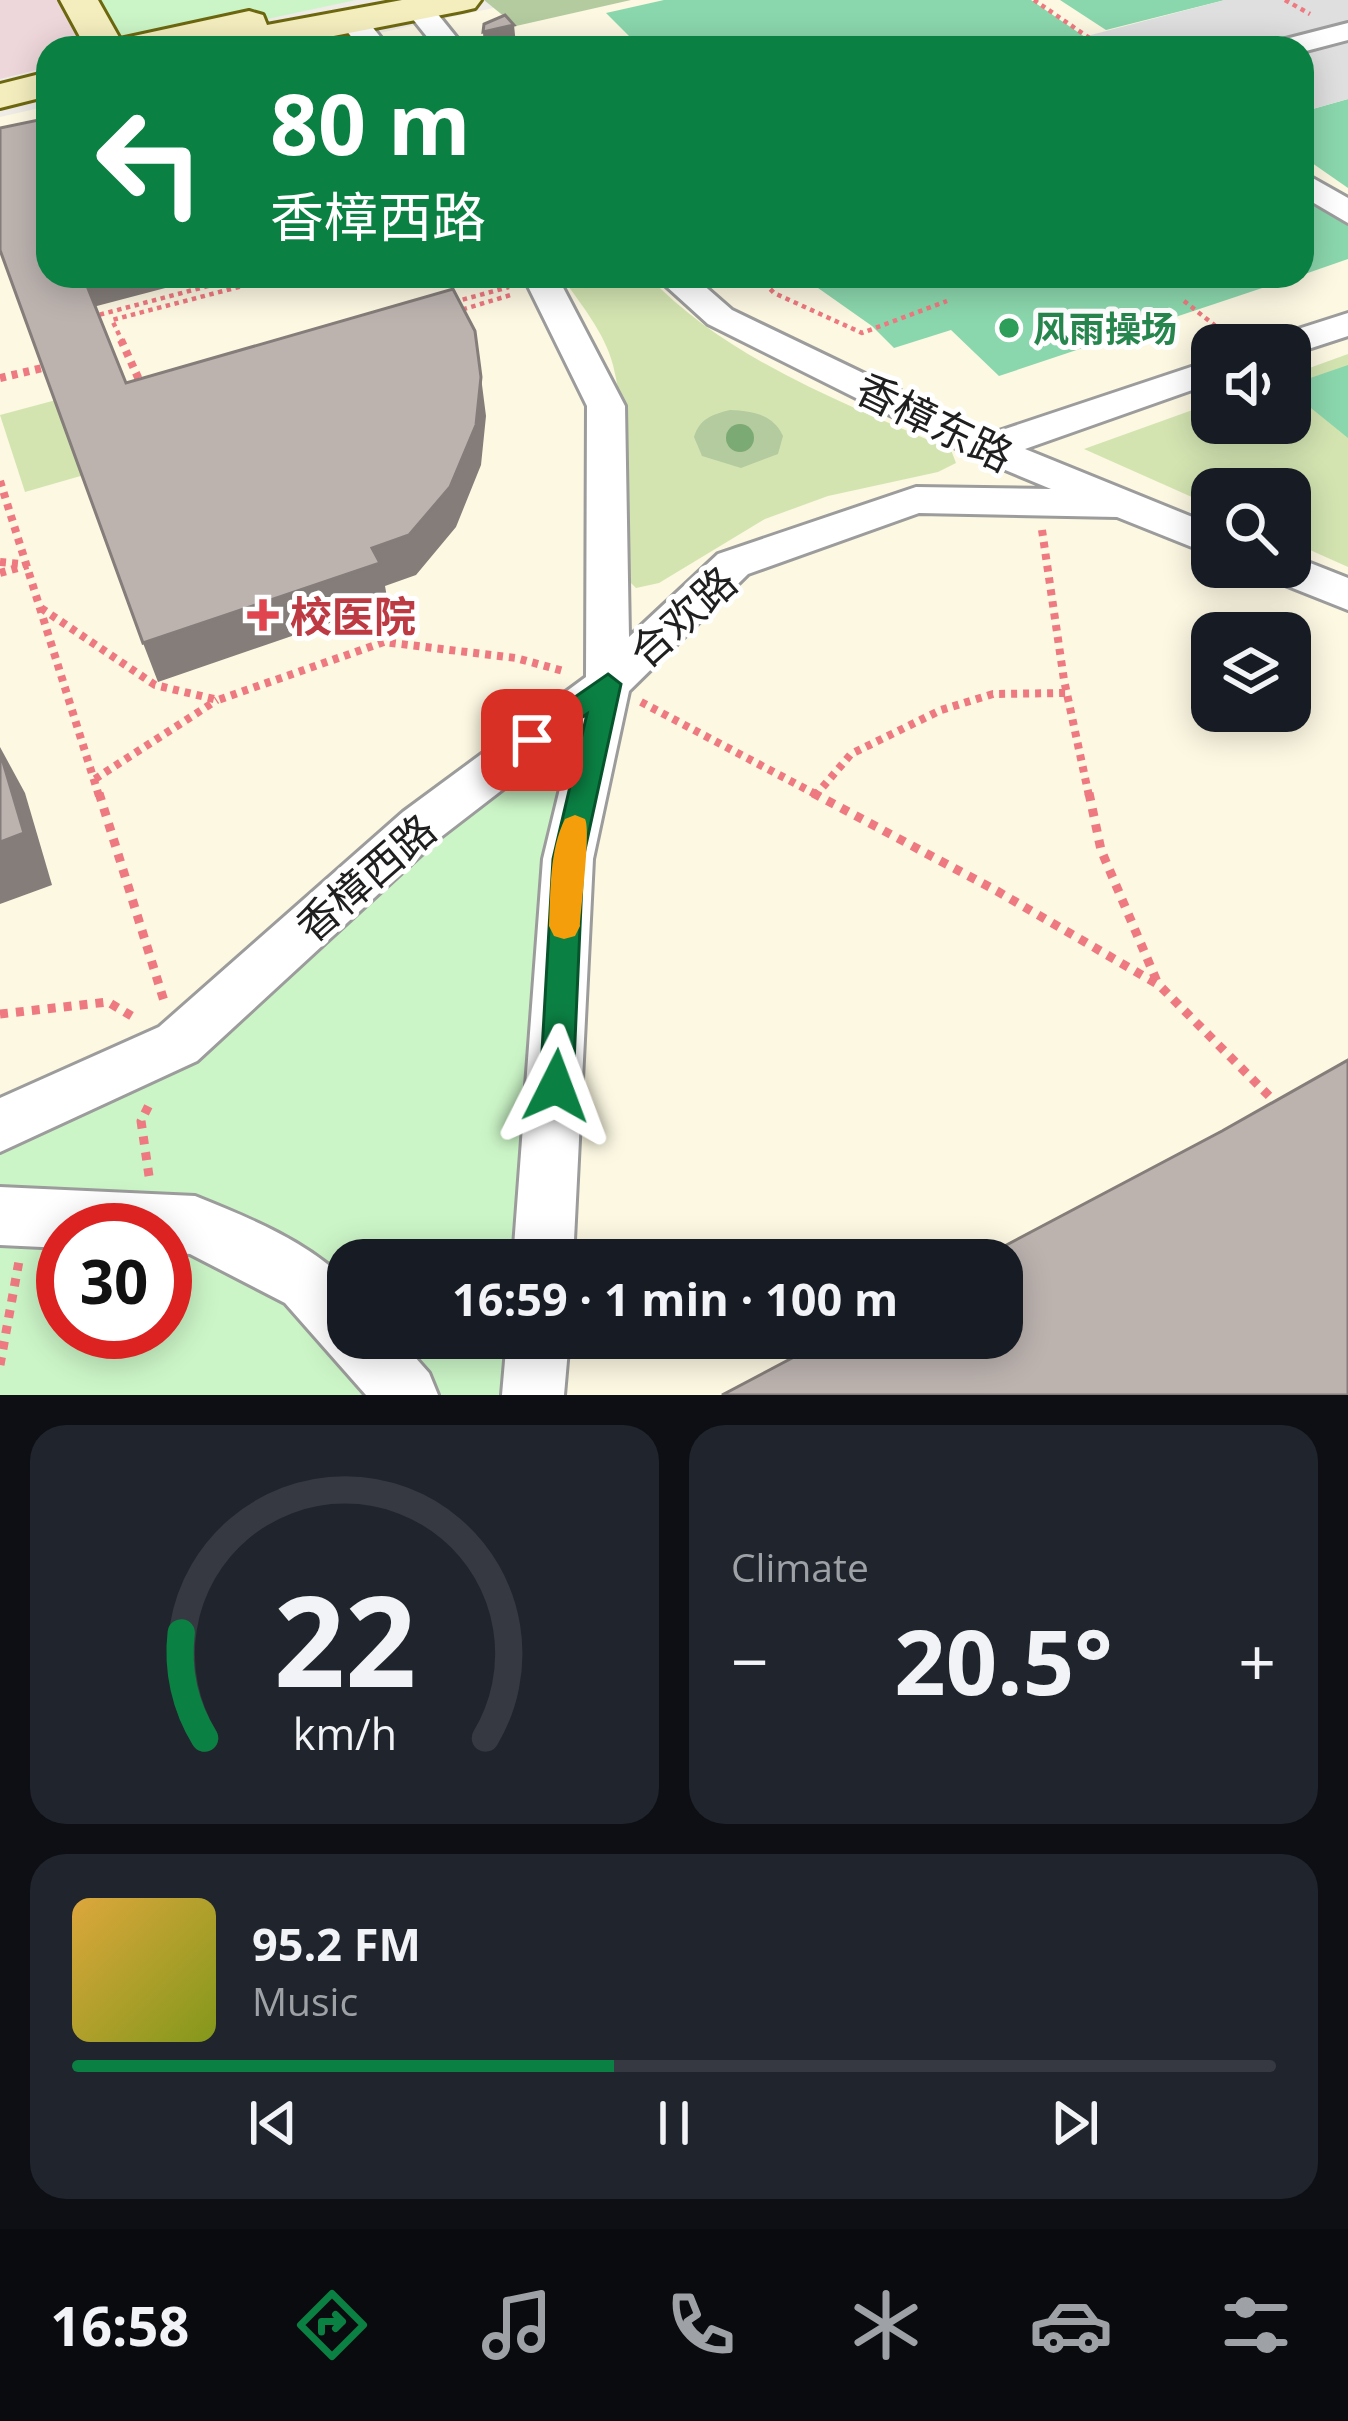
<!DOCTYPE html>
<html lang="en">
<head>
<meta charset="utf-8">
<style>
	body { margin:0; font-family:"Open Sans","Noto Sans SC",sans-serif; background:#20242c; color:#f1f3f6; height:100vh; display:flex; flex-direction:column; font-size:45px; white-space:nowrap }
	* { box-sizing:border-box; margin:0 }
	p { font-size:39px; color:#9ea1a6 }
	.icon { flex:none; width:66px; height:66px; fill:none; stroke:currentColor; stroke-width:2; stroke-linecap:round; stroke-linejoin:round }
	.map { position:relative; height:1395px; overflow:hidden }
	.side { display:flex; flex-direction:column; gap:30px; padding:30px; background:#0d0f14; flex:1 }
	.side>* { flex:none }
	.top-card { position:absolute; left:36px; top:36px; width:1278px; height:252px; border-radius:36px; box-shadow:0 6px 30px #0003; background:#0b8043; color:#fff; overflow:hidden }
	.buttons { position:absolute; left:1191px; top:324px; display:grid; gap:24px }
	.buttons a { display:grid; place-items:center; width:120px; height:120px; border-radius:24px; background:#171b24; box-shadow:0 6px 30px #0003; font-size:60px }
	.speed { position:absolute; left:36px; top:1203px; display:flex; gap:24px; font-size:60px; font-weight:700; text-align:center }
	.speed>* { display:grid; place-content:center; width:156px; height:156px; border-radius:50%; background:#171b24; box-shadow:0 6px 30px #0003; line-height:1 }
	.speed .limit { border:18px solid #d22; background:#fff; color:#111 }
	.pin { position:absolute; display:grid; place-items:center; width:102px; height:102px; color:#fff; margin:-51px; border-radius:24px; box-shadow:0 6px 18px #0006 }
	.me { position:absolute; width:132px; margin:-66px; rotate:3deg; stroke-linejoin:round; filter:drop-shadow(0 0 9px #0008) }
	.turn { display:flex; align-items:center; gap:42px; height:252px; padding:0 36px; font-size:54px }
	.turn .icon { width:156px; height:156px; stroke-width:2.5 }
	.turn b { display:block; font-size:84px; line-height:102px }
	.big { font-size:90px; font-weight:700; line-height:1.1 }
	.side .card { flex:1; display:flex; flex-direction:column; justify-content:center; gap:18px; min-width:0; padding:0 42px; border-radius:36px; background:#20242c }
	.side .dial { align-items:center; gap:0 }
	.dial svg { height:312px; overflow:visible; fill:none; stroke:#363941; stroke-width:7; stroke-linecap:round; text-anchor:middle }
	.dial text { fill:#f1f3f6; stroke:none }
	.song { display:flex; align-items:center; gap:36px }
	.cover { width:144px; height:144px; border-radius:18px; background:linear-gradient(135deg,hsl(40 70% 55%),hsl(70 70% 35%)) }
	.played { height:12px; border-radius:6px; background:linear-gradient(90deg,#0b8043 45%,#363941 45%) }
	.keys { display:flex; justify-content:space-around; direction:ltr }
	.heat { display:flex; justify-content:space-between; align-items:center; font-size:66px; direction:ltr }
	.side .tiles { flex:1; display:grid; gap:30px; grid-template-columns:1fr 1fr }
	.card:last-child { grid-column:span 2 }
	.trip { position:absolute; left:327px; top:1239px; width:696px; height:120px; border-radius:36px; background:#171b24; box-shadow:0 6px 30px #0003; font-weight:700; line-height:120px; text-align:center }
	.tab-bar { display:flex; height:192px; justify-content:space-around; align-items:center; background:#090b0e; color:#9ea1a6 }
	.tab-bar .icon { width:84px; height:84px }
	.tab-bar .on { color:#0b8043 }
	.tab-bar b { font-size:54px; color:#f1f3f6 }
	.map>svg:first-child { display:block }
</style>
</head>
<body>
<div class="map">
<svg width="1348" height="1395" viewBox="0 0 1348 1395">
	<rect width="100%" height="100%" fill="#efebe6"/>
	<path fill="#eed7da" d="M 0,0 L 79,0 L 106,48 L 48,48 L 48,67 L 0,79 Z"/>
	<path fill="#fcf8e2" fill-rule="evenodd" d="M 529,0 L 1348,0 L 1348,1395 L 0,1395 L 0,117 L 48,106 L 48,276 L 1302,276 L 1302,48 L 311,48 ZM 1212,345 L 1290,345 L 1290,423 L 1212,423 ZM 1212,489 L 1290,489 L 1290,567 L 1212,567 ZM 1212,633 L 1290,633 L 1290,711 L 1212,711 ZM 63,1230 L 165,1230 L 165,1332 L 63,1332 ZM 348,1260 L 1002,1260 L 1002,1338 L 348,1338 Z"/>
	<g fill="#d3e4b1">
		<path d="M 561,276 L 648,276 C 727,360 847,404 951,450 L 956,463 L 938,472 L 828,496 L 765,519 L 659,583 L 636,588 L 621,573 C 622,505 630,432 613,365 C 605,333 580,303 561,276 Z"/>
		<path d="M 1348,354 L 1348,567 L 1290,541 L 1290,489 L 1212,489 L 1212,506 L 1084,449 L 1212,403 L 1212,423 L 1290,423 L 1290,375 Z"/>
		<path d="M 56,400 L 84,475 L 25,492 L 0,415 Z"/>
	</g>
	<g fill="#b3cb9f">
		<path d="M 484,0 L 631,0 L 516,26 Z"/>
		<path d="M 730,410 C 752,411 773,414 783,436 L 778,454 L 741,468 L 702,456 L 694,437 C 699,419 713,414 730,410 Z"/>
	</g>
	<g fill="#cbf5c7" fill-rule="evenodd">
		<path d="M 79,0 L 356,0 L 131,48 L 106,48 Z"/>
		<path d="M 608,684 L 543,1260 L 348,1260 L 348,1338 L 538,1338 L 533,1395 L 0,1395 L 0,1132 L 178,1044 ZM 63,1230 L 165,1230 L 165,1332 L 63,1332 Z"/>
	</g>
	<g fill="#8bd7ad">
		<path d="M 664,0 L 1031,0 L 1101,48 L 594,48 L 632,39 L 606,13 Z"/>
		<path d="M 1060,0 L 1225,0 L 1106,30 Z"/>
		<path d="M 1348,99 L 1348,188 L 1302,156 L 1302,112 Z"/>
		<path d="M 1302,186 L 1348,218 L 1348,259 L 1302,275 Z"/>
		<path d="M 801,276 L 1298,276 L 999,376 L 951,330 L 894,348 L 872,326 Z"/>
		<path d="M 1348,365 L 1348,438 L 1290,391 L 1290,385 Z"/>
	</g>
	<path fill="#dfdfdf" d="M 1225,0 L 1348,0 L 1348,99 L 1302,112 L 1302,48 L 1104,48 L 1087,36 Z"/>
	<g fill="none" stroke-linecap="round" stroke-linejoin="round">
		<defs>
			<g id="street">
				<path d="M 419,0 L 428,2 L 465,48 L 436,48 L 404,8 Z"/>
				<path d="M 353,13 L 363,15 L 389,48 L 360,48 L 339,21 Z"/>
				<path d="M 1348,23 L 1348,40 L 1302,52 L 1302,48 L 1270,48 L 1274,42 Z"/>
				<path d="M 1302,172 L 1348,198 L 1348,223 L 1302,196 Z"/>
				<path d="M 523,276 L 557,276 L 625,406 L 629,637 L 718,554 L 916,487 L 1051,489 L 974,457 L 708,324 L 655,276 L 693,276 L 732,310 L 990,434 L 1212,360 L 1212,383 L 1025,449 L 1212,525 L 1212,555 L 1117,517 L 919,513 L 748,574 L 629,691 L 593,859 L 573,1260 L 513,1260 L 543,859 L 573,735 L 437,840 L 197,1061 L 0,1152 L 0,1098 L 159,1027 L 403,812 L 586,677 L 587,406 Z"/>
				<path d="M 1348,313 L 1348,336 L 1290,355 L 1290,345 L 1268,345 L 1273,337 Z"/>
				<path d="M 1290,555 L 1348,578 L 1348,610 L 1265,577 L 1259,567 L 1290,567 Z"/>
				<path d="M 0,1187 L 195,1196 C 247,1217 310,1242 348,1283 L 348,1338 L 398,1338 L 429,1373 L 438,1395 L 366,1395 L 285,1303 L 190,1254 L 165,1252 L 165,1230 L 63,1230 L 63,1248 L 0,1245 Z"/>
				<path d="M 507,1338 L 569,1338 L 564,1395 L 502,1395 Z"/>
			</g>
			<g id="secondary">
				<path d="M 60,0 L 98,0 L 120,39 L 249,11 L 263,15 L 267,25 L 402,0 L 481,0 L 475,8 L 462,11 L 272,48 L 86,48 Z"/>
				<path d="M 48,72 L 48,96 L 0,108 L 0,84 Z"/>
			</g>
		</defs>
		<use href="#street" stroke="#9c9c9c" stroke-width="6"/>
		<use href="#secondary" stroke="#6d680f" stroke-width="6"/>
		<g stroke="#ee7980" stroke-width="4.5" stroke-dasharray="4.5 4.5" stroke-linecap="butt">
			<path d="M 1034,0 L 1104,48"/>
			<path d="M 1285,0 L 1310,14"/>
			<path d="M 758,276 L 774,293 L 862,333 L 947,301"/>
			<path d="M 1184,301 L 1237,343"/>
			<path d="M 454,302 L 509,287"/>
			<path d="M 454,312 L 514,294"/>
			<path d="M 91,317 L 246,276"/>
			<path d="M 123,343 L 112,320 L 281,276"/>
		</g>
		<g stroke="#ee7980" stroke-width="8" stroke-dasharray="6 6" stroke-linecap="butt">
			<path d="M 121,340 L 141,384"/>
			<path d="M 1233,340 L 1239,345"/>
			<path d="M 0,378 L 51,366"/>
			<path d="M 0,481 L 99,796"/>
			<path d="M 1042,530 L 1064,680 L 1089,796"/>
			<path d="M 0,562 L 21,564"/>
			<path d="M 0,573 L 28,565"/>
			<path d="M 41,608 L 155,685 L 218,700 L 384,642 L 516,658 L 567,672"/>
			<path d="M 641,702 L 819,796"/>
			<path d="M 95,779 L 217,700"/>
			<path d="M 815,796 L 851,754 L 941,710 L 993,694 L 1067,693"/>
		</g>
		<g stroke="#ee7980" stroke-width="9" stroke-dasharray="8 8" stroke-linecap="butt">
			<path d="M 99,793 L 164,1001"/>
			<path d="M 813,793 L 997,891 L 1159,985 L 1278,1105"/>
			<path d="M 1089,793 L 1101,850 L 1158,984"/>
			<path d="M 814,797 L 817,793"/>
			<path d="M 0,1014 L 108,1002 L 135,1018"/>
			<path d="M 149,1176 L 141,1121 L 150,1103"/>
			<path d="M 0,1365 L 19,1261"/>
		</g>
		<use href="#street" fill="#fff" fill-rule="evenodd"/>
		<use href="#secondary" fill="#f4eebf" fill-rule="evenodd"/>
	</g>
	<circle fill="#7caa74" cx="740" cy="438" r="14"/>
	<g fill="#847d7a">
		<path d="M 514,25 L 516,45 L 501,48 L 484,48 L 483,32 Z"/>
		<path d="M 82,276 L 211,276 L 93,307 Z"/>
		<path d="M 481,377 L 486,416 L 481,465 L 456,527 L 416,575 L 385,586 L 388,603 L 158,682 L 143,643 L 372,548 Z"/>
		<path d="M 0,747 L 25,793 L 52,885 L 0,904 Z"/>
	</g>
	<g fill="#bcb3af" stroke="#847d7a" stroke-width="3">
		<path d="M 505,15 L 514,25 L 483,32 L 484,24 Z"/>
		<path d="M 48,118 L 48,276 L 83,276 L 126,383 L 453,289 L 475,331 L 481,377 L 476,425 L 450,487 L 409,535 L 372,548 L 380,563 L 143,643 L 0,250 L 0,128 Z"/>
		<path d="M 0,752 L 24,833 L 0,842 Z"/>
		<path d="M 1348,1060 L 1348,1395 L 722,1395 L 830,1338 L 1002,1338 L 1002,1260 L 978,1260 L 1222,1131 Z"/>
	</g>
	<path fill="#0b8043" stroke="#07532c" stroke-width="3" d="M 608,674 L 621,684 L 583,859 L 573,1086 L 568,1097 L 556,1101 L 545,1097 L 540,1086 L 553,859 L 587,714 L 532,751 L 519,740 L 523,733 Z"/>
	<path fill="#f59e0b" d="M 575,815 L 585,819 C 591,830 581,906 580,926 L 575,936 L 564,939 L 554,936 L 549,926 C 551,891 549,851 565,819 Z"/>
	<circle fill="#2e9e5b" stroke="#fff" stroke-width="4.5" cx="1009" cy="328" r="12"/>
	<path fill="#e0444e" stroke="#fff" stroke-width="4.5" d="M257 597h12v12h12v12h-12v12h-12v-12h-12v-12h12z"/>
	<g text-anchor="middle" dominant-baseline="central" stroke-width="10" stroke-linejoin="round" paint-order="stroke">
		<g font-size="36" font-weight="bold" fill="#27864d" stroke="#fff" text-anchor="start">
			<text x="1033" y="328">风雨操场</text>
		</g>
		<g font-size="42" fill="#1f1f1f" stroke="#fff">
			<text transform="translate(935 421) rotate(26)">香樟东路</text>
			<text transform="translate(682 616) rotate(-42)">合欢路</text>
			<text transform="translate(365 877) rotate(-41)">香樟西路</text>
		</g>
		<g font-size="42" font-weight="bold" fill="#be3a42" stroke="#fff" text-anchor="start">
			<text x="290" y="615">校医院</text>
		</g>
	</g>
</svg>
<div class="buttons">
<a><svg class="icon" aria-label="sound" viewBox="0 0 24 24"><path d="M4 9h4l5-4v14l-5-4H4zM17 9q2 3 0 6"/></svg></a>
<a><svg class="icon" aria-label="search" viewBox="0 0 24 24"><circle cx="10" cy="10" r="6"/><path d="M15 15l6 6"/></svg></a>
<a><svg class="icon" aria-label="layers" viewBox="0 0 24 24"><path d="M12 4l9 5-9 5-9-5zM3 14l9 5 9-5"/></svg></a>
</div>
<div class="speed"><div class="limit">30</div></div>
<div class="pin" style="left:532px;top:740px;background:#d93025"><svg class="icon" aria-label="arrive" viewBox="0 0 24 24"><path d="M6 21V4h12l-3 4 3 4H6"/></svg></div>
<svg class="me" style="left:556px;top:1086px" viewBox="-20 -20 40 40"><path d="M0-17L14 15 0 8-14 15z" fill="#0b8043" stroke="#fff" stroke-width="4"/></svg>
<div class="trip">16:59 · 1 min · 100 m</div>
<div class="top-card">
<div class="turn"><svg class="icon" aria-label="left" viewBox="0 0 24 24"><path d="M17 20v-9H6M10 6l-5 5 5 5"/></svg><div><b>80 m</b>香樟西路</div></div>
</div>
</div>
<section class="side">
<div class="tiles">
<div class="card dial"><svg viewBox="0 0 100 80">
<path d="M14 69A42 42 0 1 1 86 69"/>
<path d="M14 69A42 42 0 0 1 8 42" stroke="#0b8043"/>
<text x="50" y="56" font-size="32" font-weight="700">22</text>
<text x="50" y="72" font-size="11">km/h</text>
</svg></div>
<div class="card"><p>Climate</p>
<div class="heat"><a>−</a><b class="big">20.5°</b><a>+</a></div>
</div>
<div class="card">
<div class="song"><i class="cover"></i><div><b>95.2 FM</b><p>Music</p></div></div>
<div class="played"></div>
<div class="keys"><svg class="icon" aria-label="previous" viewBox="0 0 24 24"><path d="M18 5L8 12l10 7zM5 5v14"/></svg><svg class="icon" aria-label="pause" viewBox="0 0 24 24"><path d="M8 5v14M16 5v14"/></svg><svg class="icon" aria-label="next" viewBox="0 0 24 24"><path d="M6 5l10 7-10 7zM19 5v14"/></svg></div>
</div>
</div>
</section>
<nav class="tab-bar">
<b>16:58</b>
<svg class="icon on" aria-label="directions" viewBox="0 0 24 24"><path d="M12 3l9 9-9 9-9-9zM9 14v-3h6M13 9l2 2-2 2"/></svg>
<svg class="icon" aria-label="music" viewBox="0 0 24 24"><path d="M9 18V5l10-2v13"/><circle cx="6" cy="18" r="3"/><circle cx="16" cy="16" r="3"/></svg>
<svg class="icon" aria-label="phone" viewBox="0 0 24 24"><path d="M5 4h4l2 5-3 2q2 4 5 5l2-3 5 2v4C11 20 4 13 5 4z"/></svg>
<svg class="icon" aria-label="climate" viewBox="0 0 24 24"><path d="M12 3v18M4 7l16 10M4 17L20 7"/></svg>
<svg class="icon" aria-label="car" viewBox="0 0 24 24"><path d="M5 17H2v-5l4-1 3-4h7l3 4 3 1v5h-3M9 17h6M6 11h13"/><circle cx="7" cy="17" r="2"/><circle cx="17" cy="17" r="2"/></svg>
<svg class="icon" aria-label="filters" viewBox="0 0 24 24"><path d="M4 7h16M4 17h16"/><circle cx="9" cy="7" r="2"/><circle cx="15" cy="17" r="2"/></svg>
</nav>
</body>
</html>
